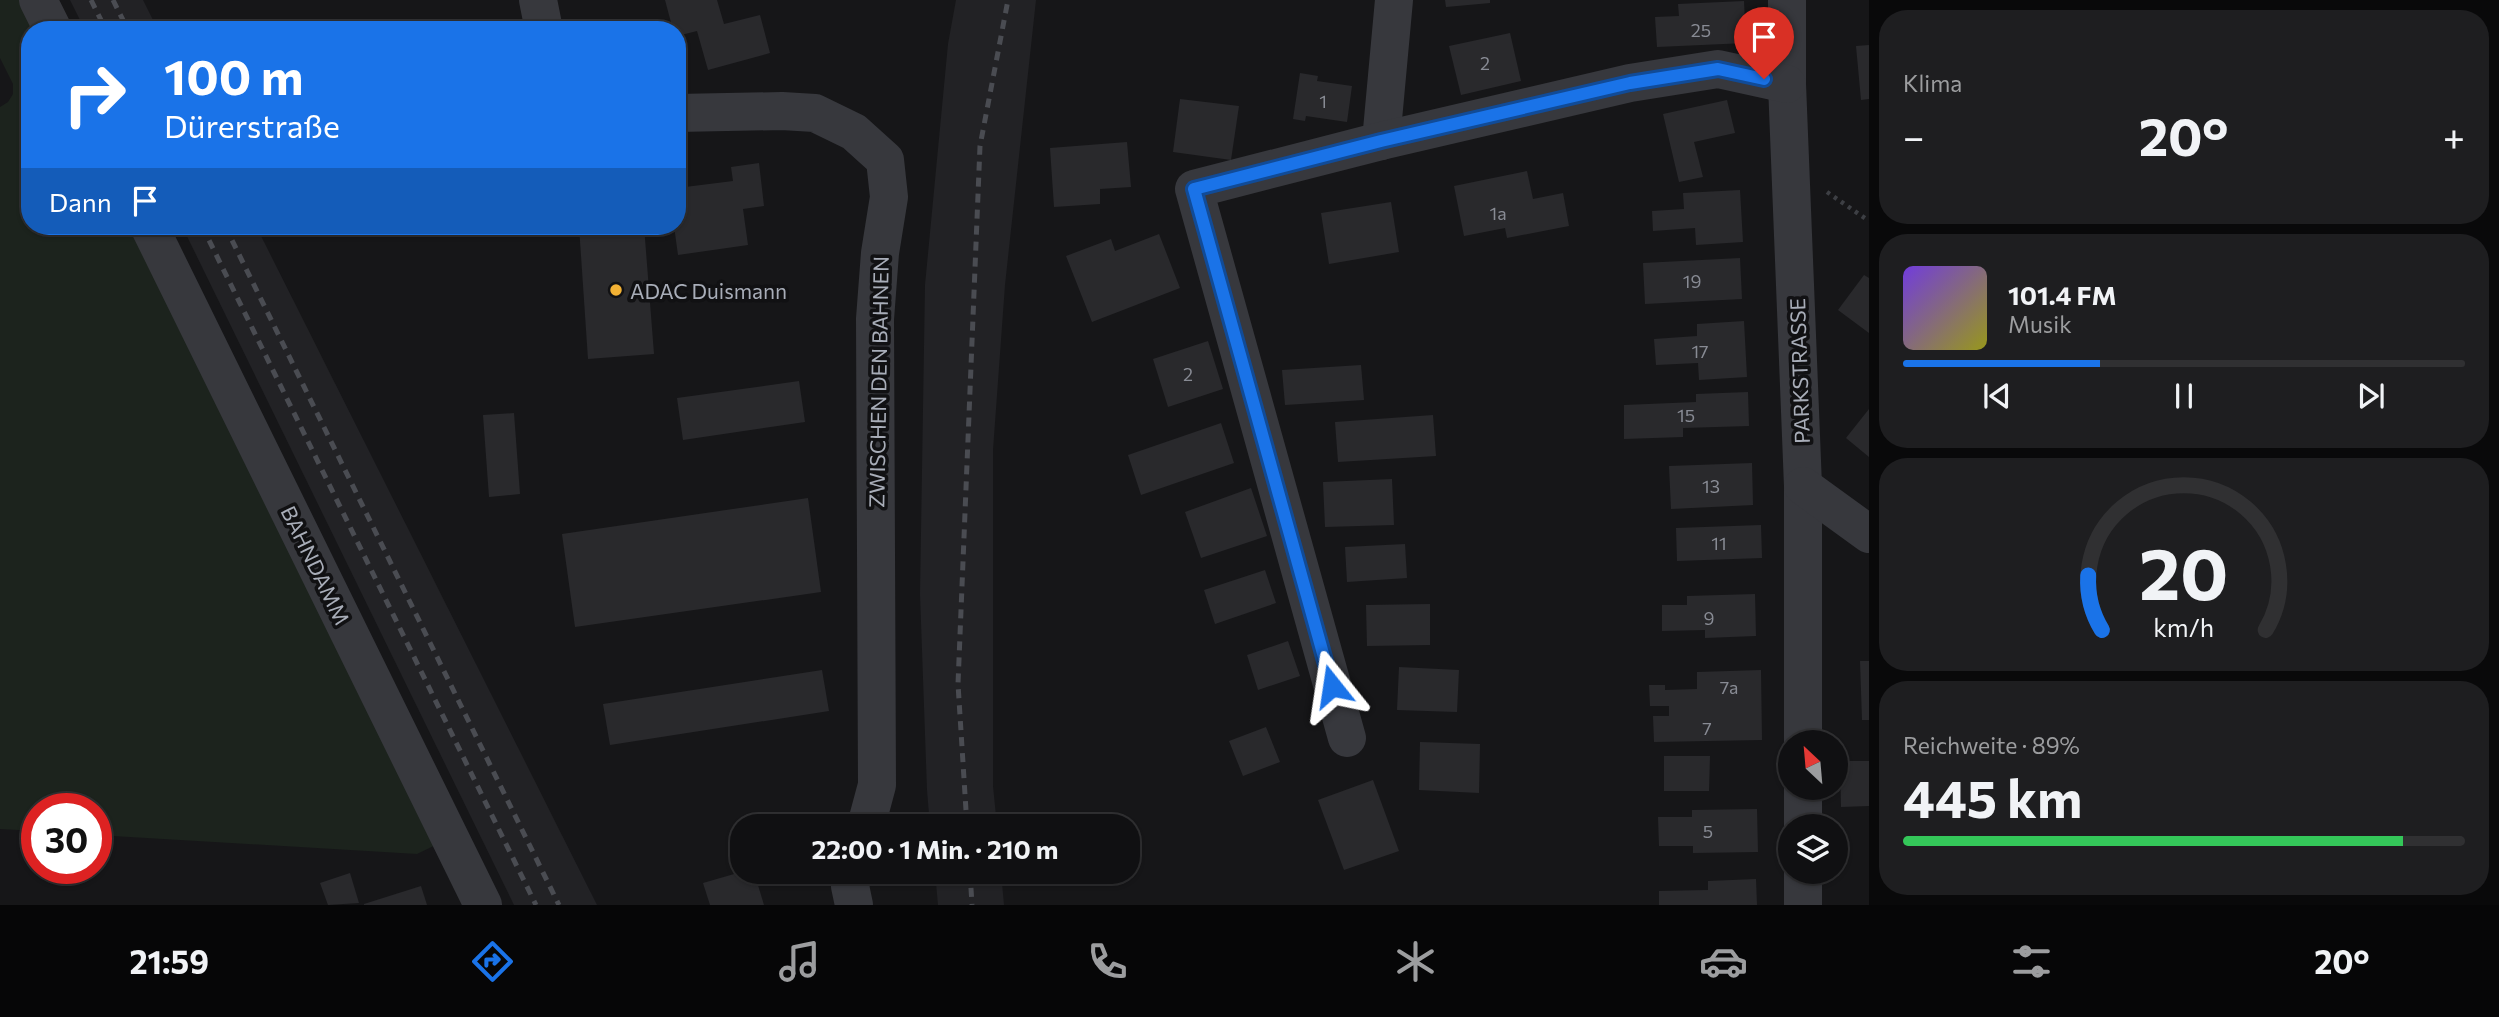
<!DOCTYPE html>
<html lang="de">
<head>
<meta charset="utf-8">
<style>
	body { margin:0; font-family:Commissioner,sans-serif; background:#1e1e20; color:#f1f3f6; height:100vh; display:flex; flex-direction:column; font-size:26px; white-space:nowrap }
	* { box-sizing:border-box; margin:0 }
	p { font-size:23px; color:#9c9d9f }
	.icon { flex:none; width:38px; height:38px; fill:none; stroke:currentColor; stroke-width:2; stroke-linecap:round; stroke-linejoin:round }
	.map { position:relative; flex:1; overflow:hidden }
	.sheet { display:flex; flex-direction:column; gap:10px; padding:10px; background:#09090a; width:630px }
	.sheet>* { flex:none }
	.guide { position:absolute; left:21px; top:21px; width:665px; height:214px; border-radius:28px; box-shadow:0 2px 5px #0004,0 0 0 2px #303032; background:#1a73e8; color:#fff; overflow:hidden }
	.needle { width:46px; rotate:334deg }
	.buttons { position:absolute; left:1778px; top:730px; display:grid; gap:14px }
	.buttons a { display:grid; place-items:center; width:70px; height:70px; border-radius:50%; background:#101012; box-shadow:0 2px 5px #0004,0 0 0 2px #303032; font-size:35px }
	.speed { position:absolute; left:21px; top:793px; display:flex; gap:14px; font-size:35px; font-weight:700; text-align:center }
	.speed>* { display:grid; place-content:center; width:91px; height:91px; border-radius:50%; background:#101012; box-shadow:0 2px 5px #0004,0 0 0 2px #303032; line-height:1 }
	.speed .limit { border:10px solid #d22; background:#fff; color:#111 }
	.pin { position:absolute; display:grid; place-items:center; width:60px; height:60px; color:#fff; margin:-72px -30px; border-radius:50% 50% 50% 0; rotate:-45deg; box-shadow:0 0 7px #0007 }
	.pin .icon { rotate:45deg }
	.me { position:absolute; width:77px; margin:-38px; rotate:345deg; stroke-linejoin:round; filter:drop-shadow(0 0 5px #0008) }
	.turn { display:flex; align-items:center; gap:24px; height:147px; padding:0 28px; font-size:32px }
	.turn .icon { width:91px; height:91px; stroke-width:2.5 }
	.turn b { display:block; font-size:49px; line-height:60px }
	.then { display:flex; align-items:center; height:66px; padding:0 28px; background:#0003; gap:14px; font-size:26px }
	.big { font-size:52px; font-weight:700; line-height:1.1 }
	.sheet .widget { flex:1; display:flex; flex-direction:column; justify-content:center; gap:10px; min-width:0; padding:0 24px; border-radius:28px; background:#1e1e20 }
	.sheet .dial { align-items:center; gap:0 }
	.dial svg { height:182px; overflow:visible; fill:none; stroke:#303032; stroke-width:7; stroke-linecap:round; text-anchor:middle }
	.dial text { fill:#f1f3f6; stroke:none }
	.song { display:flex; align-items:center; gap:21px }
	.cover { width:84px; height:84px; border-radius:10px; background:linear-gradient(135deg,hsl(260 70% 55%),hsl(60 70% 35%)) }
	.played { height:7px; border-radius:4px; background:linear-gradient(90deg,#1a73e8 35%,#303032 35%) }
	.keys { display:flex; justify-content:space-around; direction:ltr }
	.heat { display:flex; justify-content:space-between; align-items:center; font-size:38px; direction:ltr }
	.charge { height:10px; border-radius:5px; background:linear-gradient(90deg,#34c759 89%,#303032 0) }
	.trip { position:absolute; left:730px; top:814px; width:410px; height:70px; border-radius:28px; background:#101012; box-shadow:0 2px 5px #0004,0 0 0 2px #303032; font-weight:700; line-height:70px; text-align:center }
	.tab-bar { display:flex; height:112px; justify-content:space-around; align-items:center; background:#060607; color:#9c9d9f }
	.tab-bar .icon { width:49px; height:49px }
	.tab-bar .active { color:#1a73e8 }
	.tab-bar b { font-size:32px; color:#f1f3f6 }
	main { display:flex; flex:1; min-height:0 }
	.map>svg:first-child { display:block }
</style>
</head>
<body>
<main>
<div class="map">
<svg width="1869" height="905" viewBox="0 0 1869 905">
	<rect width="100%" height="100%" fill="#161618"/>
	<g fill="#222225">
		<path d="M 70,0 L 143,0 L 158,30 L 85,30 Z"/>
		<path d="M 956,0 L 1036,0 L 1005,285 L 993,450 L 993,786 L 997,826 L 930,826 L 927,790 L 920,594 L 925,285 L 948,44 Z"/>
		<path d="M 182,226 L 256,226 L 597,905 L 514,905 Z"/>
		<path d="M 935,872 L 1001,872 L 1004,905 L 938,905 Z"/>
	</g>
	<path fill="#1c231d" d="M 0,0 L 31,0 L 46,30 L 30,30 L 30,226 L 143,226 L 446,840 L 417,854 L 96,835 L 96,808 L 37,808 L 37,831 L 0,829 L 0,107 L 8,102 L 13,94 L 13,84 L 0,58 Z"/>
	<g fill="#29292c">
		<path d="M 665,0 L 717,0 L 724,24 L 760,15 L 770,53 L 708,70 L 697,31 L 677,36 L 677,30 L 673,30 Z"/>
		<path d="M 1445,0 L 1490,0 L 1490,3 L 1446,7 Z"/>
		<path d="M 1744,1 L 1746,43 L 1657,47 L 1655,17 L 1679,16 L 1678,4 Z"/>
		<path d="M 1510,33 L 1521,81 L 1461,95 L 1449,46 Z"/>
		<path d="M 1869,45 L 1869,99 L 1861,100 L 1856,46 Z"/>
		<path d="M 1300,73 L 1318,76 L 1317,81 L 1352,86 L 1347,122 L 1306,116 L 1305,121 L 1293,119 Z"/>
		<path d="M 1180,99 L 1239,106 L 1231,160 L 1173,152 Z"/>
		<path d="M 1727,100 L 1735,133 L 1694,142 L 1703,177 L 1679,182 L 1663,114 Z"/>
		<path d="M 1127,142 L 1131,187 L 1100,189 L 1100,204 L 1054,207 L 1050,148 Z"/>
		<path d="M 759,163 L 764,206 L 743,209 L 748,245 L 678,255 L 674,226 L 677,226 L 677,188 L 733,181 L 731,167 Z"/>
		<path d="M 1527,171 L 1533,199 L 1563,193 L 1569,226 L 1507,238 L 1505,228 L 1464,236 L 1454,186 Z"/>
		<path d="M 1740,190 L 1743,242 L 1696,245 L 1695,228 L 1653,231 L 1652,211 L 1684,209 L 1683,193 Z"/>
		<path d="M 1391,202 L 1399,252 L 1329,264 L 1321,213 Z"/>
		<path d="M 579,226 L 644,226 L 654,354 L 588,359 Z"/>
		<path d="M 1159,234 L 1180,288 L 1092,322 L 1066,256 L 1111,239 L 1115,251 Z"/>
		<path d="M 1740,258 L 1742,299 L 1645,304 L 1643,263 Z"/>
		<path d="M 1864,275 L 1869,278 L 1869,333 L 1838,310 Z"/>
		<path d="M 1744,321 L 1747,377 L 1699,380 L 1698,363 L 1656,365 L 1654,339 L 1697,336 L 1697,324 Z"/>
		<path d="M 1208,341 L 1223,389 L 1168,407 L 1153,359 Z"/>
		<path d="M 1361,365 L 1364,400 L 1285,405 L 1282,370 Z"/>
		<path d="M 799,381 L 805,422 L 683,440 L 677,398 Z"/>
		<path d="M 1748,392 L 1749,426 L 1683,428 L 1683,437 L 1624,439 L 1624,405 L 1696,402 L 1696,394 Z"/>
		<path d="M 1869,409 L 1869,457 L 1846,438 Z"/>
		<path d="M 514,413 L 520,494 L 489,497 L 483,415 Z"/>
		<path d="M 1433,415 L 1436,456 L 1338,462 L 1335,422 Z"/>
		<path d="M 1221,423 L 1234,463 L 1141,495 L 1128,455 Z"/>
		<path d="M 1752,463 L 1753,505 L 1671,509 L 1669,466 Z"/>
		<path d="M 1392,479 L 1394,525 L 1325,527 L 1323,482 Z"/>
		<path d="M 1251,488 L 1267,536 L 1201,558 L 1185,512 Z"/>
		<path d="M 808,498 L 821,592 L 575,627 L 562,534 Z"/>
		<path d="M 1761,525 L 1762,558 L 1677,561 L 1676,528 Z"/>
		<path d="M 1405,544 L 1407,578 L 1347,582 L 1345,547 Z"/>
		<path d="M 1265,570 L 1276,603 L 1215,624 L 1204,590 Z"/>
		<path d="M 1755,594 L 1756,636 L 1705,638 L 1705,630 L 1662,631 L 1662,605 L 1687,605 L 1687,596 Z"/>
		<path d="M 1430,604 L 1430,645 L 1367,646 L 1366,605 Z"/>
		<path d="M 1288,641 L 1300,676 L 1258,690 L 1247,655 Z"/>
		<path d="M 1860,661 L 1869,661 L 1869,720 L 1862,720 Z"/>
		<path d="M 1399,667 L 1459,670 L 1457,712 L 1397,710 Z"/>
		<path d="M 822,670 L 829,711 L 610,745 L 603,704 Z"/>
		<path d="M 1761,670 L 1762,740 L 1654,742 L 1653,716 L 1669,716 L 1669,706 L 1650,706 L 1649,685 L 1665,685 L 1665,690 L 1697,689 L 1697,672 Z"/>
		<path d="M 1266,727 L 1280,762 L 1243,776 L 1229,741 Z"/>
		<path d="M 1420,742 L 1480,744 L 1479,793 L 1419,790 Z"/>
		<path d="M 1664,756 L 1710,756 L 1709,791 L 1664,791 Z"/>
		<path d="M 1840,761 L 1869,761 L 1869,806 L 1841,807 Z"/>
		<path d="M 1373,780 L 1399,851 L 1344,870 L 1318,800 Z"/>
		<path d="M 1757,809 L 1758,852 L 1693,853 L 1693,846 L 1659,846 L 1658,817 L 1692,817 L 1692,810 Z"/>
		<path d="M 741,872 L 754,872 L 764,905 L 710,905 L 703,883 Z"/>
		<path d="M 350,873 L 359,903 L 328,905 L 320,883 Z"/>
		<path d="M 1756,879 L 1757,905 L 1659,905 L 1659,891 L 1708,890 L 1708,881 Z"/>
		<path d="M 421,886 L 427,905 L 364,905 L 364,904 Z"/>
	</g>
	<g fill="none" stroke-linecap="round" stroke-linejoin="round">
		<path stroke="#3d3f44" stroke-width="4.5" stroke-dasharray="3.5 5" stroke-linecap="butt" d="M 1827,192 L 1869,221"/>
		<g stroke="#37383d" stroke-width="38">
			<path d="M 38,0 L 53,30"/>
			<path d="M 538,0 L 544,30"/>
			<path d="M 1787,0 L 1787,84 L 1803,486 L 1803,742"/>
			<path d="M 677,113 L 782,111 L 815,113 L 854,132 L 885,160 L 889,197 L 880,253 L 875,319 L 877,785 L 866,826"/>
			<path d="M 1381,141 L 1394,0"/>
			<path d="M 149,226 L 483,905"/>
			<path d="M 1803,486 L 1869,534"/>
			<path d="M 1347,738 L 1194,189 L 1381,141 L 1630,83 L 1718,69 L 1787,84"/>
			<path d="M 1803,788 L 1803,826"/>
			<path d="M 854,872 L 850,886 L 854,905"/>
			<path d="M 1803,872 L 1803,905"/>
		</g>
		<g stroke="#4a4c52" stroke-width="5" stroke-dasharray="9 7" stroke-linecap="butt">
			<path d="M 91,0 L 106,30"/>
			<path d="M 113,0 L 128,30"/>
			<path d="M 202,226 L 536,905"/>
			<path d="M 225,226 L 559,905"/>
			<path d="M 967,826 L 958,684 L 980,146 L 1008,0"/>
			<path d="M 970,872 L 972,905"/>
		</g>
	</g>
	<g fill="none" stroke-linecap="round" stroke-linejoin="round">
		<defs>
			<path id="route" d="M 1332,686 L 1194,189 L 1381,141 L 1630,83 L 1718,69 L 1764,79"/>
		</defs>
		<use href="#route" stroke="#114b97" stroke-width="18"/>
		<use href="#route" stroke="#1a73e8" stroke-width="12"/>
	</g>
	<circle fill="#f2b134" stroke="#111113" stroke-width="2.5" cx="616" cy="290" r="7"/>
	<g text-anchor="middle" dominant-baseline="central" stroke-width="7" stroke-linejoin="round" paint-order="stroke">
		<g font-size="18" fill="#888b94">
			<text x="1701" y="30">25</text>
			<text x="1485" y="63">2</text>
			<text x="1323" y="101">1</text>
			<text x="1498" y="213">1a</text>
			<text x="1692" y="281">19</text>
			<text x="1700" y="351">17</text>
			<text x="1188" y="374">2</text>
			<text x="1686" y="415">15</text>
			<text x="1711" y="486">13</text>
			<text x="1719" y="543">11</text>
			<text x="1709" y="618">9</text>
			<text x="1729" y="687">7a</text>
			<text x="1707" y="728">7</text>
			<text x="1708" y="831">5</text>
		</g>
		<g font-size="21" fill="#a8adb8" stroke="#111113" text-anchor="start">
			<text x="630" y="290">ADAC Duismann</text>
		</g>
		<g font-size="21" fill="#a8adb8" stroke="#111113">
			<text transform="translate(1799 371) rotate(-92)">PARKSTRASSE</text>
			<text transform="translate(878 382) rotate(-89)">ZWISCHEN DEN BAHNEN</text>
			<text transform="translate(316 565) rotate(64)">BAHNDAMM</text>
		</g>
	</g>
</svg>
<div class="buttons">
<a><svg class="needle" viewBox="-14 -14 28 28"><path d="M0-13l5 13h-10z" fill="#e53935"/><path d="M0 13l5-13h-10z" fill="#9c9d9f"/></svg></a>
<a><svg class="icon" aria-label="layers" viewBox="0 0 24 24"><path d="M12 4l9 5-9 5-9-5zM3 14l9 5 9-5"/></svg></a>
</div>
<div class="speed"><div class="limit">30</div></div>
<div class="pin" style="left:1764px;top:79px;background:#d93025"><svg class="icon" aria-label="arrive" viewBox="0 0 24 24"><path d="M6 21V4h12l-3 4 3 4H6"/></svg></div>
<svg class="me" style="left:1332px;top:686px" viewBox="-20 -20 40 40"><path d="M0-17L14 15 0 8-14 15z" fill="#1a73e8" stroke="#fff" stroke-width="4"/></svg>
<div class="trip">22:00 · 1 Min. · 210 m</div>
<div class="guide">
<div class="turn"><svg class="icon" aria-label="right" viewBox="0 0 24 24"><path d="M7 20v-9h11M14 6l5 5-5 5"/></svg><div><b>100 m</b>Dürerstraße</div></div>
<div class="then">Dann<svg class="icon" aria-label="arrive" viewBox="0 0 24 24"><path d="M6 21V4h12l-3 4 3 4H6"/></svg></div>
</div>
</div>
<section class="sheet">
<div class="widget"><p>Klima</p>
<div class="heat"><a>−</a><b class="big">20°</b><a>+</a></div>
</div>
<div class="widget">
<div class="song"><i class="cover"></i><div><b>101.4 FM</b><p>Musik</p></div></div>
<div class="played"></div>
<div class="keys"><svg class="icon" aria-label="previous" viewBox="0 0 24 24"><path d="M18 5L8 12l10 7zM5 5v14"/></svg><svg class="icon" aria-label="pause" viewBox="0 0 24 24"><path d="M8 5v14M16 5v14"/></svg><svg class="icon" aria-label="next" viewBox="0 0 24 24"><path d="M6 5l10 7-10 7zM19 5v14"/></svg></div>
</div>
<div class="widget dial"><svg viewBox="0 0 100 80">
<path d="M14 69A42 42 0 1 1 86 69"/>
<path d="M14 69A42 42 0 0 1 8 45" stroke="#1a73e8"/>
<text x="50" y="56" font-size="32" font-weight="700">20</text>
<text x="50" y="72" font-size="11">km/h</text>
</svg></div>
<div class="widget"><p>Reichweite · 89%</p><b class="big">445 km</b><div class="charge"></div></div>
</section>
</main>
<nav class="tab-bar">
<b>21:59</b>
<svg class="icon active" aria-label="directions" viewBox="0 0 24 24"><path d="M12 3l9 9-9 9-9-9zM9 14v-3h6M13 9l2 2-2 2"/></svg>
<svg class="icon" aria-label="music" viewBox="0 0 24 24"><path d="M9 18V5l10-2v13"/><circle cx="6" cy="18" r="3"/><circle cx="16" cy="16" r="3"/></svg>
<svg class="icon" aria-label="phone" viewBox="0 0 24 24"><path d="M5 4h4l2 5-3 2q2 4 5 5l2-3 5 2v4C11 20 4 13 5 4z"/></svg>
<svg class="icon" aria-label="climate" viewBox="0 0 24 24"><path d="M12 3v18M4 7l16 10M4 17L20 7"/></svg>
<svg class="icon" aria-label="car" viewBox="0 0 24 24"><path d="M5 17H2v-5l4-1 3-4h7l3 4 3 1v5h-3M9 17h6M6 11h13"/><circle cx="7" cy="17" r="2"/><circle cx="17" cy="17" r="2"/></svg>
<svg class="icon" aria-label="filters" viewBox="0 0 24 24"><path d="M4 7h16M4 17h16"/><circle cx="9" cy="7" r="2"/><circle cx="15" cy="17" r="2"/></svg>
<b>20°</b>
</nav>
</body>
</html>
